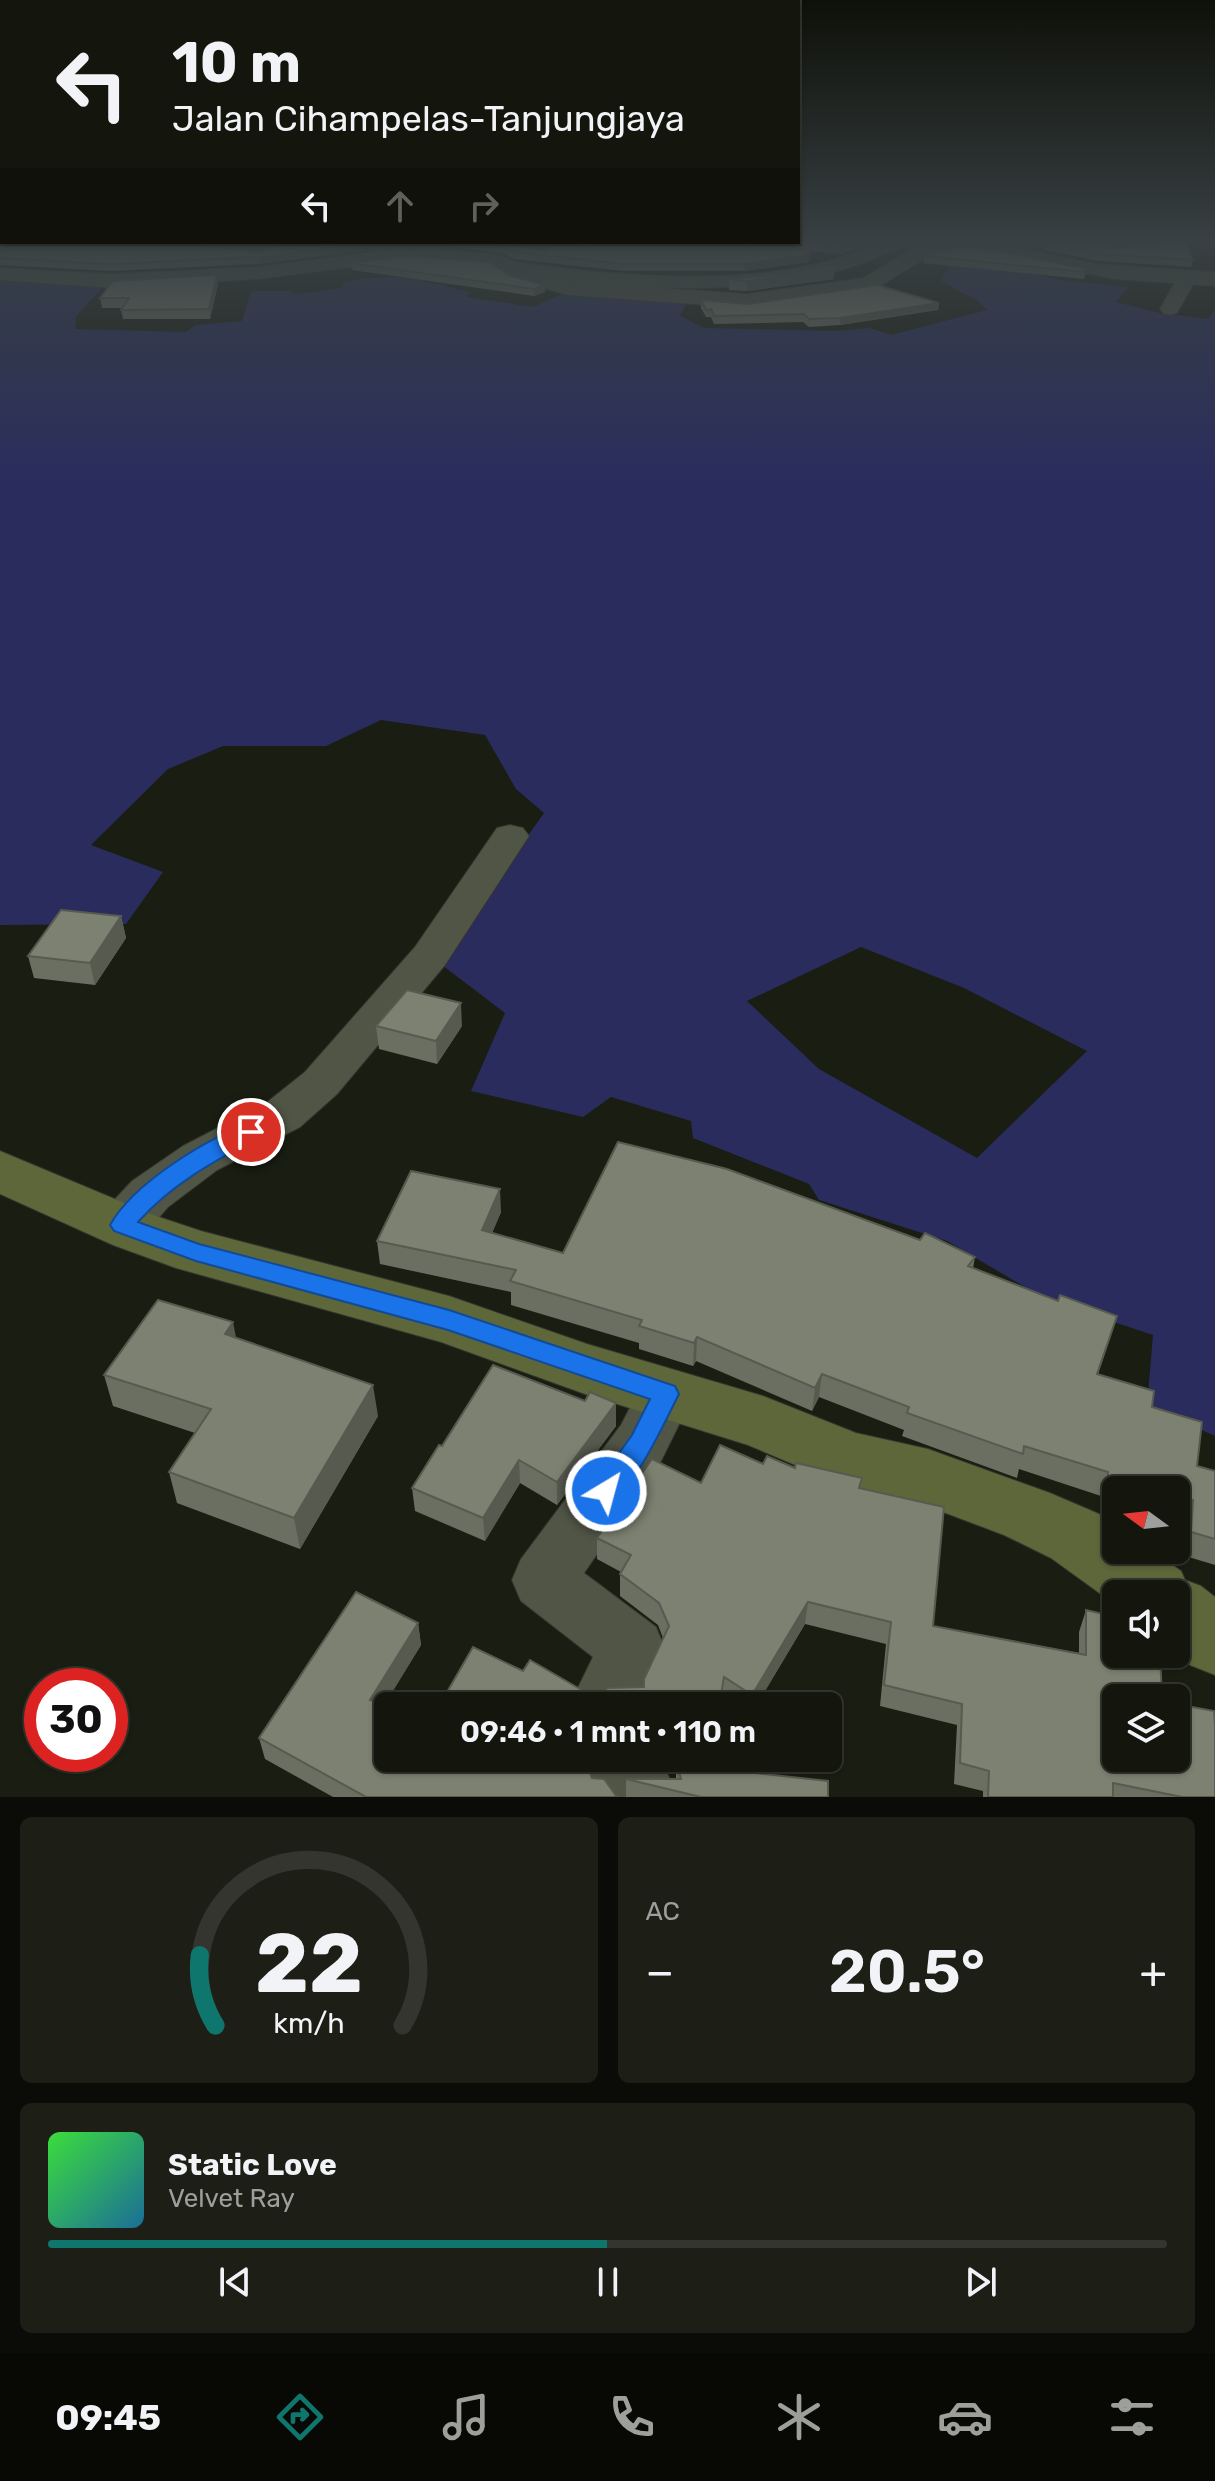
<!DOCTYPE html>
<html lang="id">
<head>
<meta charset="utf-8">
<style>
	body { margin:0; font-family:Rubik,sans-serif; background:#1d1f16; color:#f1f3f6; height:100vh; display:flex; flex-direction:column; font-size:30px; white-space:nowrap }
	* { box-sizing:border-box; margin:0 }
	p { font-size:26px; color:#9d9f9d }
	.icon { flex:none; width:44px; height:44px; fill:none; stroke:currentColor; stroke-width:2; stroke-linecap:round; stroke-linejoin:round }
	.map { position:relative; height:1797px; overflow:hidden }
	.side { display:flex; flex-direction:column; gap:20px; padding:20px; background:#0b0c07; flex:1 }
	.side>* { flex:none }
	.guide { position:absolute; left:0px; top:0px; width:800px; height:244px; box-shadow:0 2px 6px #0004,0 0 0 2px #33352e; background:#14160d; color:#f1f3f6; overflow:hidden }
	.needle { width:52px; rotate:285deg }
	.tools { position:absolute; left:1102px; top:1476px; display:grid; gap:16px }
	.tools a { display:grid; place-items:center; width:88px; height:88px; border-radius:12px; background:#14160d; box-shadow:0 2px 6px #0004,0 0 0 2px #33352e; font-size:40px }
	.speed { position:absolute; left:24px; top:1668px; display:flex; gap:16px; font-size:40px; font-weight:700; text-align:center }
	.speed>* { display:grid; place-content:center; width:104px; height:104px; border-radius:50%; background:#14160d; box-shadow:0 2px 6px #0004,0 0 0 2px #33352e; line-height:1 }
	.speed .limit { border:12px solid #d22; background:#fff; color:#111 }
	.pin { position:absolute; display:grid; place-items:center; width:68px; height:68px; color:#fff; margin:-34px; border:4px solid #fff; border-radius:50%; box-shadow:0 2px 8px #0007 }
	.me { position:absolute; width:88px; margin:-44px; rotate:37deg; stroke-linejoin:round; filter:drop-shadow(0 0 6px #0008) }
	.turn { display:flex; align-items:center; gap:28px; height:168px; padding:0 40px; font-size:36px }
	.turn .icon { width:104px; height:104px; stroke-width:2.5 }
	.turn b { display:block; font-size:56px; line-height:68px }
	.lanes { display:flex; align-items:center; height:76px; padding:0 40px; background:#0003; justify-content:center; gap:40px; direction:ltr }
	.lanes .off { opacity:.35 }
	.big { font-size:60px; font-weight:600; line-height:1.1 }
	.side .card { flex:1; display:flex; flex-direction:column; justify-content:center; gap:12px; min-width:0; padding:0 28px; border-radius:12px; background:#1d1f16 }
	.side .dial { align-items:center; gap:0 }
	.dial svg { height:208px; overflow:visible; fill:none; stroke:#33352e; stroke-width:7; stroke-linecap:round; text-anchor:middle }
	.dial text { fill:#f1f3f6; stroke:none }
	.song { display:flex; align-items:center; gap:24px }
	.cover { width:96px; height:96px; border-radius:12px; background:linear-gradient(135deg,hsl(120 70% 55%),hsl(200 70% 35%)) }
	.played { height:8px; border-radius:4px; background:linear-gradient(90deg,#0f766e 50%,#33352e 50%) }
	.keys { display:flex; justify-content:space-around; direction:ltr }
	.heat { display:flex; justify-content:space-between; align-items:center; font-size:44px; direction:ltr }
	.side .tiles { flex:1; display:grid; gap:20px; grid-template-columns:1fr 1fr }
	.card:last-child { grid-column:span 2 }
	.trip { position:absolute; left:374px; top:1692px; width:468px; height:80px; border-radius:12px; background:#14160d; box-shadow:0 2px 6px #0004,0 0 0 2px #33352e; font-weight:600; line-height:80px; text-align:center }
	.dock { display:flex; height:128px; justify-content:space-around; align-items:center; background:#080905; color:#9d9f9d }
	.dock .icon { width:56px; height:56px }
	.dock .selected { color:#0f766e }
	.dock b { font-size:36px; color:#f1f3f6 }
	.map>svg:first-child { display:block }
</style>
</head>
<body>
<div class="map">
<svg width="1215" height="1797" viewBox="0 0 1215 1797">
	<rect width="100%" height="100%" fill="#1a1d11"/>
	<path fill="#2a2c5e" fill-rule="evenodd" d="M 928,261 L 994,263 L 1060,280 L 1128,287 L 1116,302 L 1159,313 L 1208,319 L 1215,309 L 1215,1436 L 1147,1406 L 1153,1335 L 1047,1300 L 947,1241 L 819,1200 L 809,1184 L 693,1138 L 691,1121 L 611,1097 L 583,1117 L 471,1091 L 505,1013 L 438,962 L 544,813 L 516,789 L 485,735 L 381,720 L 326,746 L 223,746 L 168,769 L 91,845 L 163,872 L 126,924 L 0,925 L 0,277 L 106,283 L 76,317 L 75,329 L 186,332 L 196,325 L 242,321 L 251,291 L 289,291 L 296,294 L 342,288 L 344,282 C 397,271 419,280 470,292 L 467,297 L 533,307 L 569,291 L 687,302 L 680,316 L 704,328 L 835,331 L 870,328 L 891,335 L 987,310 L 977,300 L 940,281 L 949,267 ZM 861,947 L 964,988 L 1087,1051 L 977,1158 L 819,1069 L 747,1001 Z"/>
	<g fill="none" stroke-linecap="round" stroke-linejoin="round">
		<defs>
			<g id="minor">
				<path d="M 890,239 L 917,239 L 915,243 C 886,253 857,267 827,274 C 723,297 613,288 508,273 L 498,267 L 508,261 C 606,275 723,286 820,263 C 844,258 867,247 890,239 Z"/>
				<path d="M 1012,239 L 1181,239 L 1179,243 C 1126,256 1075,250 1021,245 Z"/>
				<path d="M 177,242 L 320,242 L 311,248 L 275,250 L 261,256 L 186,248 Z"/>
				<path d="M 363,242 L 423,243 L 445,254 L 435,260 L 420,255 L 379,256 L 372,254 Z"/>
				<path d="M 1187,271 L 1197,277 L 1177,313 L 1170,315 L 1163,313 L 1160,309 L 1180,273 Z"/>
				<path d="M 510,825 L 523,828 L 529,836 L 445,965 L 337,1094 L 300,1127 L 217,1170 L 168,1207 L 140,1239 L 122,1244 L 104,1239 L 97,1225 L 104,1211 L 132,1181 L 183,1146 L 266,1103 L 305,1072 L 415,947 L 497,828 Z"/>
				<path d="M 666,1370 L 686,1377 L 694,1394 L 661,1461 L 584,1573 L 656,1627 L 665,1649 L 640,1700 L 641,1706 L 575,1706 L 574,1696 L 593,1657 L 521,1601 L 512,1580 L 521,1559 L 621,1425 L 646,1377 Z"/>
				<path d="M 580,1758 L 653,1758 L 667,1773 L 678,1797 L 595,1797 L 581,1769 Z"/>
			</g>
			<path id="tertiary" d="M 974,239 L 1098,264 L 1215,272 L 1215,286 L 1114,279 L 992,254 L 956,251 L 925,258 L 876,289 L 747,308 L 568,295 L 510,279 L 491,266 L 435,260 L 407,260 L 258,279 L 111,288 L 0,280 L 0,268 L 111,274 L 258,267 L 407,248 L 435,248 L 503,256 L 526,269 L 569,281 L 747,294 L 863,278 L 919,245 L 937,241 Z"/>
			<path id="secondary" d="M 0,1151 L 153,1215 L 201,1231 L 449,1296 L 587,1344 L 763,1396 L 856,1433 L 928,1449 L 1050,1493 L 1099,1514 L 1116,1526 L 1116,1550 L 1151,1550 L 1181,1571 L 1185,1580 L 1201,1586 L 1215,1597 L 1215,1675 L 1190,1665 L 1176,1653 L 1176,1594 L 1116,1594 L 1116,1605 L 1051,1558 L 1004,1535 L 927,1506 L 850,1488 L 748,1445 L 585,1394 L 441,1342 L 176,1268 L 113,1245 L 0,1194 Z"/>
		</defs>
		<use href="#minor" stroke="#34362f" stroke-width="2"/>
		<use href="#tertiary" stroke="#34362f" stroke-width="2"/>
		<use href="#secondary" stroke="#34362f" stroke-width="2"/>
		<use href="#minor" fill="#515546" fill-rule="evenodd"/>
		<use href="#tertiary" fill="#515546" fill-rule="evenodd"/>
		<use href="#secondary" fill="#5d673a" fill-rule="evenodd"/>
	</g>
	<g fill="#6b6f61">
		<path d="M 0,239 L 185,244 L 260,252 L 365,244 L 365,250 L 258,264 L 111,271 L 0,265 Z"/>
		<path d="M 882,239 L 841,254 L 811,251 L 809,262 L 744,271 L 624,271 L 514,259 L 503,253 L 434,245 L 427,242 L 492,242 L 544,250 L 587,247 L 749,246 Z"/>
		<path d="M 989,239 L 1015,239 L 1014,244 Z"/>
		<path d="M 1046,243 L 1193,260 L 1191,267 L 1098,261 L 1045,250 Z"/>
		<path d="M 924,256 L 1087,269 L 1084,279 L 923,263 Z"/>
		<path d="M 351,263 L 509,275 L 544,285 L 545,292 L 534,296 L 352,270 Z"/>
		<path d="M 729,279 L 834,279 L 747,291 L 729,290 Z"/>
		<path d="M 218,284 L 210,319 L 123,319 L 121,310 L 123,308 L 102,308 L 100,298 Z"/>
		<path d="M 701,300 L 748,304 L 939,303 L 938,310 L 840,325 L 809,327 L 803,322 L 714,324 L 711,317 L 706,317 L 701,308 Z"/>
		<path d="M 121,916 L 126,938 L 95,985 L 34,978 L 28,956 Z"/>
		<path d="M 376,1026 L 462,1026 L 437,1064 L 379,1049 Z"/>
		<path d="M 501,1212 L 492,1233 L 563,1253 L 920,1240 L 975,1257 L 973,1268 L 1058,1301 L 1117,1316 L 1098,1374 L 1152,1407 L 1197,1466 L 1215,1471 L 1215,1565 L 1182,1555 L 1184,1523 L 1176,1521 L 1176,1490 L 1116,1490 L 1116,1506 L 1100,1502 L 1101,1496 L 1019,1469 L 1017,1478 L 902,1436 L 904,1430 L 819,1397 L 812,1411 L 696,1361 L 693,1366 L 639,1349 L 639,1343 L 511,1305 L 511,1292 L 380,1264 L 377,1241 Z"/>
		<path d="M 236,1338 L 378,1416 L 300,1549 L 177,1503 L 169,1472 L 195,1433 L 113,1406 L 104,1375 Z"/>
		<path d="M 616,1426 L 557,1505 L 520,1483 L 485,1541 L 415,1511 L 412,1488 L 442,1446 Z"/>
		<path d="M 763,1464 L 795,1468 L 860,1488 L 933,1626 L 1079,1653 L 1079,1632 L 1086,1610 L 1116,1698 L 1215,1797 L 983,1797 L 983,1791 L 954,1784 L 957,1725 L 880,1706 L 886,1644 L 805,1624 L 756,1706 L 734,1706 L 722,1698 L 439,1706 L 523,1671 L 599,1700 L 643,1687 L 663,1638 L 658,1625 L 620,1596 L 620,1574 L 621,1572 L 597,1559 L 597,1538 L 701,1483 Z"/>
		<path d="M 418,1623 L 421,1645 L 384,1705 L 592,1778 L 617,1797 L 333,1797 L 265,1759 L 259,1738 Z"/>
		<path d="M 656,1758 L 712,1758 L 710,1768 L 828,1797 L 626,1797 L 626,1779 L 676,1779 L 676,1771 L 668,1770 Z"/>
	</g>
	<g fill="#575a4f">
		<path d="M 864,239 L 882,239 L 841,254 L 841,247 Z"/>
		<path d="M 919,239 L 946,239 L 919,242 Z"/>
		<path d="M 365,244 L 365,250 L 258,264 L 257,257 Z"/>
		<path d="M 811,244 L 809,262 L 744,271 L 744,264 Z"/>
		<path d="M 835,269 L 834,279 L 747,291 L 747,281 Z"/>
		<path d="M 217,275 L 218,284 L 210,319 L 209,309 Z"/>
		<path d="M 544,285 L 545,292 L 534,296 L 534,289 Z"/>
		<path d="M 939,303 L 938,310 L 840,325 L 840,318 Z"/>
		<path d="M 121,916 L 126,938 L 95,985 L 90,963 Z"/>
		<path d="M 461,1003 L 462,1026 L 437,1064 L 436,1041 Z"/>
		<path d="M 500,1189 L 501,1212 L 483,1254 L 482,1230 Z"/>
		<path d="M 1117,1316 L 1110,1339 L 1090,1397 L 1097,1374 Z"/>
		<path d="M 233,1322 L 239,1353 L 225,1334 Z"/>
		<path d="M 697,1337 L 696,1361 L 693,1366 L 694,1343 Z"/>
		<path d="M 822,1374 L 819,1397 L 812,1411 L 815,1388 Z"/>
		<path d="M 373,1385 L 378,1416 L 300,1549 L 294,1518 Z"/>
		<path d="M 616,1403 L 616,1426 L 557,1505 L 557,1482 Z"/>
		<path d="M 519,1460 L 520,1483 L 485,1541 L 483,1518 Z"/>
		<path d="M 808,1602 L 805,1624 L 756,1706 L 751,1706 L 752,1695 Z"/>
		<path d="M 418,1623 L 421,1645 L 374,1722 L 370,1700 Z"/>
	</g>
	<g fill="#7c8171" stroke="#575a4f" stroke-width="2">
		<path d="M 0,239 L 2,239 L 2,242 L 182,242 L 185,244 L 260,252 L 275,246 L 310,244 L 314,242 L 364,242 L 365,244 L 257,257 L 110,264 L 0,258 Z"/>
		<path d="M 798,239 L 864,239 L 841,247 L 811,244 L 809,255 L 744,264 L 624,264 L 514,252 L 503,246 L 466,242 L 492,242 L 544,250 L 560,242 L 587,247 L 598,242 L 703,242 L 749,246 L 759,242 L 798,242 Z"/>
		<path d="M 1181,239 L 1185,239 L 1193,260 L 1100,254 L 1046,243 L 1121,247 L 1161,243 Z"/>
		<path d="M 957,247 L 992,250 L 1087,269 L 1085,272 L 924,256 Z"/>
		<path d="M 407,256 L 490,262 L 509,275 L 544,285 L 534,289 L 351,263 Z"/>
		<path d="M 828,267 L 835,269 L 747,281 L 729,279 L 789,274 Z"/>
		<path d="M 217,275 L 209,309 L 121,310 L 129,298 L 100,298 L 113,281 Z"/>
		<path d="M 877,285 L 939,303 L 840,318 L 809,319 L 804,314 L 714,316 L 711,309 L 706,310 L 701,300 L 748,304 Z"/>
		<path d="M 61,910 L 121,916 L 90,963 L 28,956 Z"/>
		<path d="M 407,990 L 461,1003 L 436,1041 L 376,1026 Z"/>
		<path d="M 618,1142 L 727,1169 L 920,1240 L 925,1233 L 975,1257 L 968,1266 L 1058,1301 L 1060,1295 L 1117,1316 L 1097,1374 L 1154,1391 L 1152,1407 L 1202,1422 L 1197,1466 L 1215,1471 L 1215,1539 L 1191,1532 L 1193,1500 L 1176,1496 L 1176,1490 L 1153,1490 L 1108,1478 L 1108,1472 L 1024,1446 L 1023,1454 L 907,1413 L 909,1407 L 822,1374 L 815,1388 L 697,1337 L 694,1343 L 639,1326 L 642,1320 L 510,1281 L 516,1270 L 377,1241 L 411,1171 L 500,1189 L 482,1230 L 563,1253 Z"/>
		<path d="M 158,1300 L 233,1322 L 225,1334 L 373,1385 L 294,1518 L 169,1472 L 211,1409 L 104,1375 Z"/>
		<path d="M 493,1365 L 585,1401 L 590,1392 L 616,1403 L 557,1482 L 519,1460 L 483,1518 L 412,1488 L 439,1445 L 442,1446 Z"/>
		<path d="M 720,1445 L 763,1464 L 767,1456 L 795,1468 L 796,1463 L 862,1478 L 859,1488 L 944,1507 L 933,1626 L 1086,1655 L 1086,1610 L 1116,1617 L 1116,1654 L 1160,1654 L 1162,1698 L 1116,1698 L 1116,1758 L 1176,1758 L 1176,1704 L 1214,1711 L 1215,1726 L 1215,1797 L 1182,1797 L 1113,1783 L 1113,1797 L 988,1797 L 989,1771 L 960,1763 L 962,1704 L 884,1685 L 891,1622 L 808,1602 L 752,1695 L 724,1677 L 719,1706 L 439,1706 L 473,1647 L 523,1671 L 530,1660 L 599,1700 L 607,1688 L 644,1687 L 644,1679 L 669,1626 L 659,1603 L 620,1574 L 631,1555 L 597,1538 L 652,1459 L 701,1483 Z"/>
		<path d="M 356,1592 L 418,1623 L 370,1700 L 388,1706 L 388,1758 L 584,1758 L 592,1778 L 604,1779 L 617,1797 L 366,1797 L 259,1738 Z"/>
		<path d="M 678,1758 L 710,1758 L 709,1768 L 828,1781 L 828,1797 L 701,1797 L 626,1779 L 681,1779 L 677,1764 Z"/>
	</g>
	<linearGradient id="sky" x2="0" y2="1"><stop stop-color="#0e1009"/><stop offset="0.49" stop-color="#384043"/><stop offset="1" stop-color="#384043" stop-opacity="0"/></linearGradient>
	<rect width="1215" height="491" fill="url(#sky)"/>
	<path fill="#1a73e8" stroke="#114b97" stroke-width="2" d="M 251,1124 L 258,1127 L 261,1132 L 258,1138 C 214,1161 172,1184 138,1222 L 199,1244 L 449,1310 L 675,1386 L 679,1394 C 665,1421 634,1492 606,1503 L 596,1499 L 592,1491 L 632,1435 L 650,1399 L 448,1330 L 196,1261 L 114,1231 L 110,1225 C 133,1184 207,1137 251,1124 Z"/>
</svg>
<div class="tools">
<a><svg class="needle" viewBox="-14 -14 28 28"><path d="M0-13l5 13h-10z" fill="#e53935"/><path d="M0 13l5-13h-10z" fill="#9d9f9d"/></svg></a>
<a><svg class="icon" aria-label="sound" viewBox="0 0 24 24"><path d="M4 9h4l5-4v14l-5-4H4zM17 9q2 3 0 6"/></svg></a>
<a><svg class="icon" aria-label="layers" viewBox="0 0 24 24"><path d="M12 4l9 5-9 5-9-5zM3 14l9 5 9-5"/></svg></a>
</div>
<div class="speed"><div class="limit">30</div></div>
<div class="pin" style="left:251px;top:1132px;background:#d93025"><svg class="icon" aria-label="arrive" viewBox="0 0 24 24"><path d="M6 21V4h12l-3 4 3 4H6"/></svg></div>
<svg class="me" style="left:606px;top:1491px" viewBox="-20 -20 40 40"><circle r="17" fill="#1a73e8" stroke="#fff" stroke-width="3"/><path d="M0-11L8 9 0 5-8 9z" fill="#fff"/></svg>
<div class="trip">09:46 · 1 mnt · 110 m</div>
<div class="guide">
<div class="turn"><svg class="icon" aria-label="left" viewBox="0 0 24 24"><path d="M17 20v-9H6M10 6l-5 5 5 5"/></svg><div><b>10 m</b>Jalan Cihampelas-Tanjungjaya</div></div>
<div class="lanes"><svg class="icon" aria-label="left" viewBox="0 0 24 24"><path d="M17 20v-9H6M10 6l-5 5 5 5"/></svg><svg class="icon off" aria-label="ahead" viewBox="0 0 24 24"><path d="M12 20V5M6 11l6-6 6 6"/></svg><svg class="icon off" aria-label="right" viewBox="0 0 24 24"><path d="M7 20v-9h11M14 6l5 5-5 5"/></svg></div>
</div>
</div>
<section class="side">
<div class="tiles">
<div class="card dial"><svg viewBox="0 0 100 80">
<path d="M14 69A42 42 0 1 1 86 69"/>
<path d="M14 69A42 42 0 0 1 8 42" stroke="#0f766e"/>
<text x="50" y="56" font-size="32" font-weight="700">22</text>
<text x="50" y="72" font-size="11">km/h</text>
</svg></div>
<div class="card"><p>AC</p>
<div class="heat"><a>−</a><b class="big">20.5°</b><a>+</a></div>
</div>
<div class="card">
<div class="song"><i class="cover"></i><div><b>Static Love</b><p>Velvet Ray</p></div></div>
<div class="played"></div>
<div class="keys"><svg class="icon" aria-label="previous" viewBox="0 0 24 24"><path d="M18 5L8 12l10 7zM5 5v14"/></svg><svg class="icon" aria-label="pause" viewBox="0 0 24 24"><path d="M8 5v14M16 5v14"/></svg><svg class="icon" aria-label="next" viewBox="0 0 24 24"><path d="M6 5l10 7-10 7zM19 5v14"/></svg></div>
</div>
</div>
</section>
<nav class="dock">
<b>09:45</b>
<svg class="icon selected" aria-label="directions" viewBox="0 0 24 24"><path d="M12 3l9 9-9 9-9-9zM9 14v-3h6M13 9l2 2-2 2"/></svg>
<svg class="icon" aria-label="music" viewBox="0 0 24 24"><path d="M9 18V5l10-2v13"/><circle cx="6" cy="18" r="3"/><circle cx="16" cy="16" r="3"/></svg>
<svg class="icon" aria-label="phone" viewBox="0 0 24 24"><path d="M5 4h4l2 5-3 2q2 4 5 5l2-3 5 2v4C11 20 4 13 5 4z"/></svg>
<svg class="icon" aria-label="climate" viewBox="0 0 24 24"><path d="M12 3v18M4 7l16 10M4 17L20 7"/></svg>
<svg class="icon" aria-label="car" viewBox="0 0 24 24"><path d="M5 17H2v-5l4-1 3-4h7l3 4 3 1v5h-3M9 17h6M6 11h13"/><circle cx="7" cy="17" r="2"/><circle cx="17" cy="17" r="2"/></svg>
<svg class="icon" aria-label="filters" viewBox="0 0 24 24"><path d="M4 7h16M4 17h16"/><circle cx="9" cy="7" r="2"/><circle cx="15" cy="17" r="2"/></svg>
</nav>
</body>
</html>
